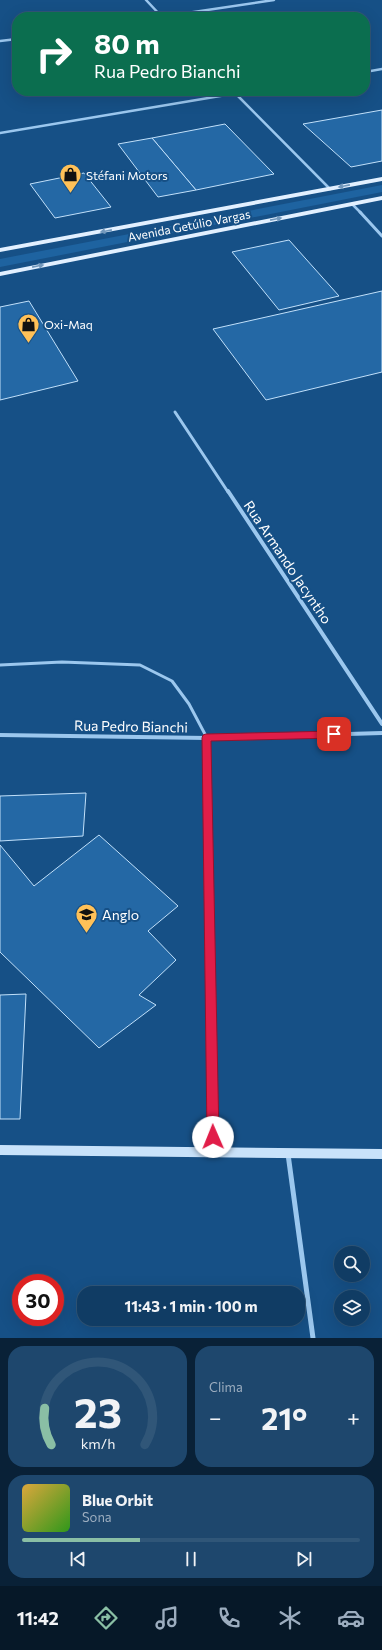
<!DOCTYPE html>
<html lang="pt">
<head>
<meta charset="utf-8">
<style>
	body { margin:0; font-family:Commissioner,sans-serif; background:#1e476d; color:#f1f3f6; height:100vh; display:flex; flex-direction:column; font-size:15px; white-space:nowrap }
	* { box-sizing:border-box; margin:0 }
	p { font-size:13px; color:#9cadbf }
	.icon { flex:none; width:22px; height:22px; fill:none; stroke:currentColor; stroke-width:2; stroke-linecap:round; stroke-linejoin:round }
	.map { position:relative; height:1338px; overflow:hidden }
	.drawer { display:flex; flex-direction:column; gap:8px; padding:8px; background:#092137; flex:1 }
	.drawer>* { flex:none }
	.guide { position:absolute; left:12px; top:12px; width:358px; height:84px; border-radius:16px; box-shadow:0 4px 16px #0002,0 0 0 1px #305678; background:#0b6e4f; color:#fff; overflow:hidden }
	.fabs { position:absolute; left:334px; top:1246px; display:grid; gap:8px }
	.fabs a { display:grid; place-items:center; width:36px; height:36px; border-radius:50%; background:#103c64; box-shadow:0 4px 16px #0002,0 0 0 1px #305678; font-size:20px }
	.speed { position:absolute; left:12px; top:1274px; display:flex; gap:8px; font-size:20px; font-weight:700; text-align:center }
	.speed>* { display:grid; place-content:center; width:52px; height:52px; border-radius:50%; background:#103c64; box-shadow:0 4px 16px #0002,0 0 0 1px #305678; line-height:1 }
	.speed .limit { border:6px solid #d22; background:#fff; color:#111 }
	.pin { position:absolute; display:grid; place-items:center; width:34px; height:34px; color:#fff; margin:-17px; border-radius:8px; box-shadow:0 2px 6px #0006 }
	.me { position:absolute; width:44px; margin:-22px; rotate:359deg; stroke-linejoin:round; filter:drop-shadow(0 0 3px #0008) }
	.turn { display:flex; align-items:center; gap:14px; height:84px; padding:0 16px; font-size:18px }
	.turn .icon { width:52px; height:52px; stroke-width:2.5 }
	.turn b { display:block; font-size:28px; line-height:34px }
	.big { font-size:30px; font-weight:700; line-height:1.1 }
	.drawer .card { flex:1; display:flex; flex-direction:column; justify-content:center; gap:6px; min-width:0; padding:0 14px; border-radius:16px; background:#1e476d }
	.drawer .dial { align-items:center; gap:0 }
	.dial svg { height:104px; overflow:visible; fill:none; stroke:#305678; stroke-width:7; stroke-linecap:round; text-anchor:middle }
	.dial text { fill:#f1f3f6; stroke:none }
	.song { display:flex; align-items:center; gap:12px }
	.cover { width:48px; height:48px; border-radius:6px; background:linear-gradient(135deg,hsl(40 70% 55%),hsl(110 70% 35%)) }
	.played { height:4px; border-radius:2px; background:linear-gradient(90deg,#8abfa5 35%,#305678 35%) }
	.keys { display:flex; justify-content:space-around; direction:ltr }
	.heat { display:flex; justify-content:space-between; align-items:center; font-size:22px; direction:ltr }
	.drawer .tiles { flex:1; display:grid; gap:8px; grid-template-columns:1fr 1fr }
	.card:last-child { grid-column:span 2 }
	.trip { position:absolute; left:77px; top:1286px; width:228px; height:40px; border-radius:16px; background:#103c64; box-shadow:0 4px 16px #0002,0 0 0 1px #305678; font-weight:700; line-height:40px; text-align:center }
	.dock { display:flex; height:64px; justify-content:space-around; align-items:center; background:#061828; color:#9cadbf }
	.dock .icon { width:28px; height:28px }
	.dock .on { color:#8abfa5 }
	.dock b { font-size:18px; color:#f1f3f6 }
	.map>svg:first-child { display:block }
</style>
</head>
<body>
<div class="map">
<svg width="382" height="1338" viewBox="0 0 382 1338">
	<rect width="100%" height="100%" fill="#165086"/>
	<path fill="#1e63a0" d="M 382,185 L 382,192 L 0,267 L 0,259 Z"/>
	<g fill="#2468a5" stroke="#c1e0fa">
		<path d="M 382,110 L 382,161 L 351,167 L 303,124 Z"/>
		<path d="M 225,124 L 274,174 L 196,190 L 152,138 Z"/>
		<path d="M 152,138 L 196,190 L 158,197 L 118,144 Z"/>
		<path d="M 84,173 L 111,207 L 55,218 L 30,184 Z"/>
		<path d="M 289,240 L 339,296 L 279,310 L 232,252 Z"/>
		<path d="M 382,291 L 382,372 L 266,400 L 213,329 Z"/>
		<path d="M 29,301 L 78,381 L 0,400 L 0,307 Z"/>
		<path d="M 86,793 L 83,836 L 0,841 L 0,796 Z"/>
		<path d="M 99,835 L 178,906 L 148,931 L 176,960 L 139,995 L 156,1005 L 99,1048 L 0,952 L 0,845 L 34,886 Z"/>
		<path d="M 26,994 L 20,1119 L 0,1119 L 0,995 Z"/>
	</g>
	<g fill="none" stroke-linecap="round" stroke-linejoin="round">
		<path stroke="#9bc7ee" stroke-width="3" d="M 0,665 L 62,662 L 140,665 L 172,681 L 189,704 L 207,738"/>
		<g stroke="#9bc7ee" stroke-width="2.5">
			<path d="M 146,0 L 162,17"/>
			<path d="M 160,17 L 274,0"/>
			<path d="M 0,41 L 17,39"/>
			<path d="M 365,72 L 382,69"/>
			<path d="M 235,93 L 330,189"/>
			<path d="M 0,133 L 250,91"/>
			<path d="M 352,204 L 361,213"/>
		</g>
		<g stroke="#9bc7ee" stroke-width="3">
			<path d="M 360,212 L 382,236"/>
			<path d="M 175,412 L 228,492"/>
		</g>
		<g stroke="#9bc7ee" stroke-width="4">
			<path d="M 228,491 L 382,724"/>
			<path d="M 0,735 L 207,738 L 382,733"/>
			<path d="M 207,738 L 209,858"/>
		</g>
		<g stroke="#9bc7ee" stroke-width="5">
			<path d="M 209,857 L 213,1152"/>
			<path d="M 288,1154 L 313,1338"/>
		</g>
		<path stroke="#c8e2fa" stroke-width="10" d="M 0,1150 L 382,1154"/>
		<g fill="#e2f0ff" fill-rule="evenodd">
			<path d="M 382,177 L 382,181 L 0,252 L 0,248 Z"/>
			<path d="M 382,196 L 382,200 L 0,276 L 0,272 Z"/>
		</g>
	</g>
	<defs><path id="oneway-solid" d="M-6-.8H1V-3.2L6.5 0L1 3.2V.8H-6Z"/></defs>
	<g fill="#7298bc">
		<use href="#oneway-solid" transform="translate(344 186) rotate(169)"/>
		<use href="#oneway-solid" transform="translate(276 219) rotate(-11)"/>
		<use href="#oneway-solid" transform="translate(106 231) rotate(169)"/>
		<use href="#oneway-solid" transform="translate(38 266) rotate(-11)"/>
	</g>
	<path fill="#e11d48" stroke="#92132f" d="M 334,731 L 337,732 L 339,734 L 337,737 L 334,738 L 211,741 L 219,1137 L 217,1141 L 213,1143 L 208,1141 L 207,1137 L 202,738 L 203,735 L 206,734 Z"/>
	<defs>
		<symbol id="shop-pin" viewBox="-11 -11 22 30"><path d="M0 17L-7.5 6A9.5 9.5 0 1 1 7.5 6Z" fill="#ffc158" stroke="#165086"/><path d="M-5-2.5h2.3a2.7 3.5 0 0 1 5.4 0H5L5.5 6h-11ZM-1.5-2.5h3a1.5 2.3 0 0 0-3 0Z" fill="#111"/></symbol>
		<symbol id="school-pin" viewBox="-11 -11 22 30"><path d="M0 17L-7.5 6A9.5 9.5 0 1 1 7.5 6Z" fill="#ffc158" stroke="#165086"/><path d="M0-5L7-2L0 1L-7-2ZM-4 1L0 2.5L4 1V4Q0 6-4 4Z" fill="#111"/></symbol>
	</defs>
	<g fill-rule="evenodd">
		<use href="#shop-pin" x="58" y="162" width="25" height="34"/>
		<use href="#shop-pin" x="16" y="312" width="25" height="34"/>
		<use href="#school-pin" x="74" y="902" width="25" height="34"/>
	</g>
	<g text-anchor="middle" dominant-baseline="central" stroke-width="4" stroke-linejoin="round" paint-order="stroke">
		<g font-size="12" fill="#fff" stroke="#165086" text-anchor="start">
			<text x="86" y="175">Stéfani Motors</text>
			<text x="44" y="324">Oxi-Maq</text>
		</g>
		<g font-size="12" fill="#fff" stroke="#165086">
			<text transform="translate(189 225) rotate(-11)">Avenida Getúlio Vargas</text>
		</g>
		<g font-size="14" fill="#fff" stroke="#165086">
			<text transform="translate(288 562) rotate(56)">Rua Armando Jacyntho</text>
			<text transform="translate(131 726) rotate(1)">Rua Pedro Bianchi</text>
		</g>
		<g font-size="14" fill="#fff" stroke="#165086" text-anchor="start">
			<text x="102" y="914">Anglo</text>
		</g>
	</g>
</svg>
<div class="fabs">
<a><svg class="icon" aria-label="search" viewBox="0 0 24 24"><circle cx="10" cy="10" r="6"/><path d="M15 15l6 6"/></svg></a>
<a><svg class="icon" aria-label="layers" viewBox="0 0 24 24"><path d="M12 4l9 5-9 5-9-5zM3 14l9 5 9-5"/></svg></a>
</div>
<div class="speed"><div class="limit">30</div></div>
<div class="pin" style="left:334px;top:734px;background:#d93025"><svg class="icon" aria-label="arrive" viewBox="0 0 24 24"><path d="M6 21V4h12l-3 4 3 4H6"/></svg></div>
<svg class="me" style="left:213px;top:1137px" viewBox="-20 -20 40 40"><circle r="19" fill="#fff"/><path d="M0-13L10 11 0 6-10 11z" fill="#e11d48"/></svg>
<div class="trip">11:43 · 1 min · 100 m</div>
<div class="guide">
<div class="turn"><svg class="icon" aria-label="right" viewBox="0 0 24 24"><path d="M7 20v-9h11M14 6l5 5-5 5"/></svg><div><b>80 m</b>Rua Pedro Bianchi</div></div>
</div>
</div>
<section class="drawer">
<div class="tiles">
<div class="card dial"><svg viewBox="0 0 100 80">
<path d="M14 69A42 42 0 1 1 86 69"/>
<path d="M14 69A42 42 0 0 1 9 41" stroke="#8abfa5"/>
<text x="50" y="56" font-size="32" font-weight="700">23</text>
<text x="50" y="72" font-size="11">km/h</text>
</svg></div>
<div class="card"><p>Clima</p>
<div class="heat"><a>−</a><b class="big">21°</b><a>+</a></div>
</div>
<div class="card">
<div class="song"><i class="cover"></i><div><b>Blue Orbit</b><p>Sona</p></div></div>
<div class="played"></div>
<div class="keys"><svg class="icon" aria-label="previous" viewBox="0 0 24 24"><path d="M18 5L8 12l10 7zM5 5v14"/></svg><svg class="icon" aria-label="pause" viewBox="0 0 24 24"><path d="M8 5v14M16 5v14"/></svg><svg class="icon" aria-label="next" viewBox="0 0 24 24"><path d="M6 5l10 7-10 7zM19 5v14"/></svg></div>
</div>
</div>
</section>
<nav class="dock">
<b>11:42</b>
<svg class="icon on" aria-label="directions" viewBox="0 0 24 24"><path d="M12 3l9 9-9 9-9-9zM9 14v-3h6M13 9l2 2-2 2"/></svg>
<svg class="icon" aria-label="music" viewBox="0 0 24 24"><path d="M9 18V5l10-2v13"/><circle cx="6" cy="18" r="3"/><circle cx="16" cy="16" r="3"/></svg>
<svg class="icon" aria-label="phone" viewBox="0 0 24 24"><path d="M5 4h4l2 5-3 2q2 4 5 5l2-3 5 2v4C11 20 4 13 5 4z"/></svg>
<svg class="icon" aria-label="climate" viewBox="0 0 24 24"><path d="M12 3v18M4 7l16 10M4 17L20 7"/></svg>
<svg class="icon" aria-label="car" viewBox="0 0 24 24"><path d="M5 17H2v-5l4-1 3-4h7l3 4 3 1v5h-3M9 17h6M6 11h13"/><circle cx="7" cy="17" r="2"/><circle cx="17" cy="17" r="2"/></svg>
</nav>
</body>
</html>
